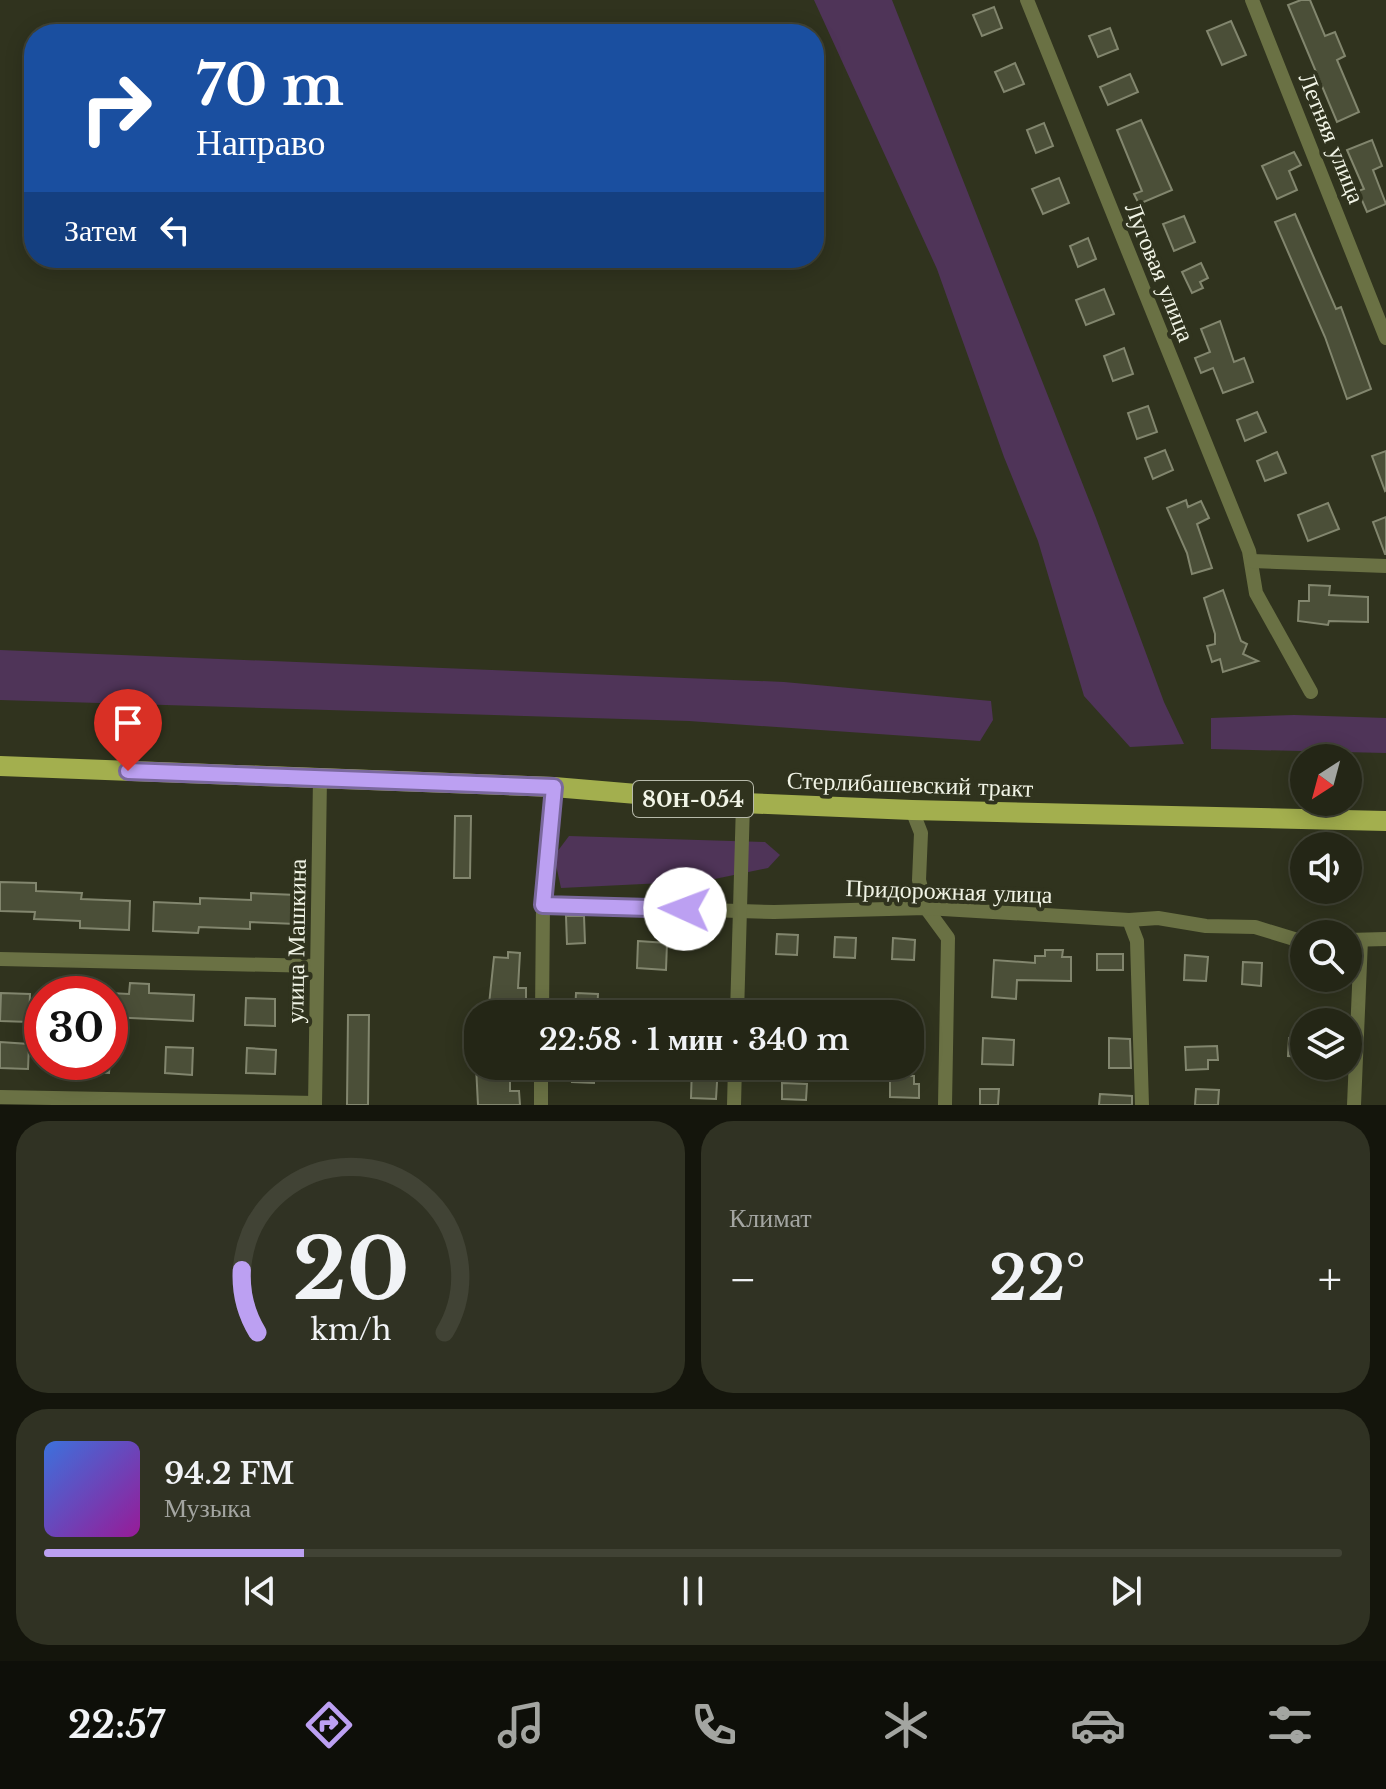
<!DOCTYPE html>
<html lang="ru">
<head>
<meta charset="utf-8">
<style>
	body { margin:0; font-family:"Libre Baskerville",serif; background:#303223; color:#f1f3f6; height:100vh; display:flex; flex-direction:column; font-size:30px; white-space:nowrap }
	* { box-sizing:border-box; margin:0 }
	p { font-size:26px; color:#a3a5a1 }
	.icon { flex:none; width:44px; height:44px; fill:none; stroke:currentColor; stroke-width:2; stroke-linecap:round; stroke-linejoin:round }
	.map { position:relative; height:1105px; overflow:hidden }
	.details { display:flex; flex-direction:column; gap:16px; padding:16px; background:#14150c; flex:1 }
	.details>* { flex:none }
	.hud { position:absolute; left:24px; top:24px; width:800px; height:244px; border-radius:32px; box-shadow:0 4px 20px #0003,0 0 0 2px #414335; background:#1a4fa0; color:#fff; overflow:hidden }
	.needle { width:52px; rotate:216deg }
	.fabs { position:absolute; left:1290px; top:744px; display:grid; gap:16px }
	.fabs a { display:grid; place-items:center; width:72px; height:72px; border-radius:50%; background:#242616; box-shadow:0 4px 20px #0003,0 0 0 2px #414335; font-size:40px }
	.speed { position:absolute; left:24px; top:976px; display:flex; gap:16px; font-size:40px; font-weight:700; text-align:center }
	.speed>* { display:grid; place-content:center; width:104px; height:104px; border-radius:50%; background:#242616; box-shadow:0 4px 20px #0003,0 0 0 2px #414335; line-height:1 }
	.speed .limit { border:12px solid #d22; background:#fff; color:#111 }
	.pin { position:absolute; display:grid; place-items:center; width:68px; height:68px; color:#fff; margin:-82px -34px; border-radius:50% 50% 50% 0; rotate:-45deg; box-shadow:0 0 8px #0007 }
	.pin .icon { rotate:45deg }
	.me { position:absolute; width:88px; margin:-44px; rotate:272deg; stroke-linejoin:round; filter:drop-shadow(0 0 6px #0008) }
	.turn { display:flex; align-items:center; gap:28px; height:168px; padding:0 40px; font-size:36px }
	.turn .icon { width:104px; height:104px; stroke-width:2.5 }
	.turn b { display:block; font-size:56px; line-height:68px }
	.then { display:flex; align-items:center; height:76px; padding:0 40px; background:#0003; gap:16px; font-size:30px }
	.big { font-size:60px; font-weight:600; line-height:1.1 }
	.details .tile { flex:1; display:flex; flex-direction:column; justify-content:center; gap:12px; min-width:0; padding:0 28px; border-radius:32px; background:#303223 }
	.details .dial { align-items:center; gap:0 }
	.dial svg { height:208px; overflow:visible; fill:none; stroke:#414335; stroke-width:7; stroke-linecap:round; text-anchor:middle }
	.dial text { fill:#f1f3f6; stroke:none }
	.song { display:flex; align-items:center; gap:24px }
	.cover { width:96px; height:96px; border-radius:12px; background:linear-gradient(135deg,hsl(220 70% 55%),hsl(300 70% 35%)) }
	.played { height:8px; border-radius:4px; background:linear-gradient(90deg,#bca0f2 20%,#414335 20%) }
	.keys { display:flex; justify-content:space-around; direction:ltr }
	.heat { display:flex; justify-content:space-between; align-items:center; font-size:44px; direction:ltr }
	.details .tiles { flex:1; display:grid; gap:16px; grid-template-columns:1fr 1fr }
	.tile:last-child { grid-column:span 2 }
	.trip { position:absolute; left:464px; top:1000px; width:460px; height:80px; border-radius:32px; background:#242616; box-shadow:0 4px 20px #0003,0 0 0 2px #414335; font-weight:600; line-height:80px; text-align:center }
	.dock { display:flex; height:128px; justify-content:space-around; align-items:center; background:#0e0f09; color:#a3a5a1 }
	.dock .icon { width:56px; height:56px }
	.dock .current { color:#bca0f2 }
	.dock b { font-size:36px; color:#f1f3f6 }
	.map>svg:first-child { display:block }
</style>
</head>
<body>
<div class="map">
<svg width="1386" height="1105" viewBox="0 0 1386 1105">
	<rect width="100%" height="100%" fill="#30331e"/>
	<g fill="#4f3458">
		<path d="M 814,0 L 892,0 L 1096,518 L 1164,702 L 1184,744 L 1130,747 L 1084,696 L 1038,541 L 1004,457 L 937,269 Z"/>
		<path d="M 0,650 L 784,682 L 991,701 L 993,720 L 980,741 L 689,721 L 0,700 Z"/>
		<path d="M 1294,715 L 1386,718 L 1386,753 L 1211,749 L 1211,718 Z"/>
		<path d="M 569,836 L 765,842 L 780,855 L 768,868 L 705,881 L 561,888 L 554,856 Z"/>
	</g>
	<g fill="#4b4f38" stroke="#82866e" stroke-width="2">
		<path d="M 1301,0 L 1310,0 L 1325,36 L 1335,32 L 1345,56 L 1337,60 L 1359,112 L 1337,122 L 1288,5 Z"/>
		<path d="M 994,7 L 1002,28 L 982,36 L 973,15 Z"/>
		<path d="M 1231,21 L 1246,55 L 1222,65 L 1207,31 Z"/>
		<path d="M 1110,28 L 1118,49 L 1098,57 L 1089,36 Z"/>
		<path d="M 1015,63 L 1024,84 L 1004,92 L 995,72 Z"/>
		<path d="M 1130,74 L 1138,92 L 1108,105 L 1100,87 Z"/>
		<path d="M 1141,120 L 1172,190 L 1139,204 L 1134,194 L 1142,191 L 1117,130 Z"/>
		<path d="M 1044,123 L 1053,146 L 1036,153 L 1027,130 Z"/>
		<path d="M 1372,140 L 1382,166 L 1373,170 L 1386,204 L 1367,212 L 1358,191 L 1364,189 L 1347,150 Z"/>
		<path d="M 1294,152 L 1301,165 L 1289,171 L 1297,190 L 1277,199 L 1262,166 Z"/>
		<path d="M 1059,178 L 1069,203 L 1043,214 L 1032,189 Z"/>
		<path d="M 1295,214 L 1336,309 L 1341,307 L 1371,389 L 1347,399 L 1325,337 L 1275,222 Z"/>
		<path d="M 1184,216 L 1195,242 L 1174,251 L 1163,224 Z"/>
		<path d="M 1088,238 L 1096,259 L 1078,267 L 1070,246 Z"/>
		<path d="M 1201,263 L 1208,278 L 1200,282 L 1203,288 L 1192,293 L 1182,272 Z"/>
		<path d="M 1104,289 L 1114,314 L 1086,325 L 1076,300 Z"/>
		<path d="M 1220,321 L 1234,362 L 1244,358 L 1253,382 L 1223,393 L 1213,368 L 1201,373 L 1195,358 L 1210,352 L 1201,329 Z"/>
		<path d="M 1124,348 L 1133,374 L 1113,381 L 1104,356 Z"/>
		<path d="M 1148,406 L 1157,432 L 1137,439 L 1128,413 Z"/>
		<path d="M 1257,412 L 1266,432 L 1245,441 L 1237,420 Z"/>
		<path d="M 1165,450 L 1173,470 L 1153,479 L 1145,458 Z"/>
		<path d="M 1386,451 L 1386,490 L 1385,491 L 1372,456 Z"/>
		<path d="M 1277,452 L 1286,473 L 1265,481 L 1257,461 Z"/>
		<path d="M 1186,500 L 1188,507 L 1201,501 L 1209,518 L 1197,524 L 1212,568 L 1192,574 L 1187,553 L 1167,508 Z"/>
		<path d="M 1328,503 L 1339,529 L 1308,541 L 1298,515 Z"/>
		<path d="M 1386,517 L 1386,554 L 1385,554 L 1373,522 Z"/>
		<path d="M 1309,585 L 1330,586 L 1329,595 L 1368,597 L 1368,622 L 1329,621 L 1328,625 L 1298,621 L 1299,601 L 1309,601 Z"/>
		<path d="M 1223,590 L 1241,641 L 1247,644 L 1243,654 L 1258,661 L 1223,672 L 1220,659 L 1212,662 L 1207,646 L 1215,644 L 1215,634 L 1204,598 Z"/>
		<path d="M 455,816 L 471,816 L 470,878 L 454,878 Z"/>
		<path d="M 0,882 L 36,883 L 36,891 L 82,893 L 81,899 L 130,901 L 129,930 L 80,928 L 80,921 L 34,919 L 35,912 L 0,911 Z"/>
		<path d="M 251,893 L 297,895 L 296,924 L 250,922 L 250,929 L 199,927 L 198,933 L 153,931 L 154,902 L 200,904 L 200,898 L 251,900 Z"/>
		<path d="M 566,916 L 584,916 L 585,943 L 567,944 Z"/>
		<path d="M 777,934 L 798,935 L 797,955 L 776,954 Z"/>
		<path d="M 835,937 L 856,938 L 855,958 L 834,957 Z"/>
		<path d="M 893,938 L 915,940 L 914,960 L 892,959 Z"/>
		<path d="M 638,941 L 667,943 L 666,970 L 637,968 Z"/>
		<path d="M 1045,950 L 1063,950 L 1062,957 L 1071,957 L 1071,981 L 1017,980 L 1016,999 L 992,997 L 994,960 L 1035,963 L 1035,956 L 1045,956 Z"/>
		<path d="M 508,952 L 520,953 L 518,988 L 526,988 L 526,999 L 513,999 L 512,1014 L 488,1014 L 494,957 L 508,958 Z"/>
		<rect x="1097" y="954" width="26" height="16"/>
		<path d="M 1185,955 L 1208,957 L 1206,981 L 1184,980 Z"/>
		<path d="M 1243,962 L 1262,963 L 1261,986 L 1242,984 Z"/>
		<path d="M 130,983 L 149,984 L 149,993 L 194,995 L 193,1021 L 110,1017 L 110,993 L 129,994 Z"/>
		<path d="M 1,993 L 30,994 L 29,1022 L 0,1021 Z"/>
		<path d="M 576,993 L 598,994 L 597,1014 L 575,1014 Z"/>
		<path d="M 246,998 L 275,999 L 275,1026 L 245,1025 Z"/>
		<path d="M 348,1015 L 369,1015 L 368,1105 L 347,1105 Z"/>
		<path d="M 983,1038 L 1014,1040 L 1013,1065 L 982,1064 Z"/>
		<path d="M 1109,1038 L 1130,1039 L 1131,1068 L 1109,1068 Z"/>
		<path d="M 1289,1038 L 1304,1039 L 1304,1057 L 1288,1056 Z"/>
		<path d="M 0,1042 L 29,1044 L 28,1069 L 0,1068 Z"/>
		<path d="M 1217,1046 L 1218,1060 L 1208,1060 L 1208,1069 L 1186,1070 L 1185,1047 Z"/>
		<path d="M 166,1047 L 193,1048 L 192,1075 L 165,1073 Z"/>
		<path d="M 247,1048 L 276,1050 L 275,1074 L 246,1073 Z"/>
		<path d="M 73,1062 L 110,1062 L 109,1073 L 73,1071 Z"/>
		<path d="M 476,1066 L 510,1066 L 510,1091 L 519,1091 L 520,1105 L 478,1105 Z"/>
		<path d="M 573,1066 L 595,1066 L 594,1083 L 572,1082 Z"/>
		<path d="M 692,1066 L 718,1066 L 716,1099 L 691,1098 Z"/>
		<path d="M 890,1075 L 914,1076 L 914,1084 L 919,1084 L 919,1098 L 890,1097 Z"/>
		<path d="M 782,1083 L 807,1084 L 806,1100 L 782,1099 Z"/>
		<path d="M 980,1089 L 999,1089 L 998,1105 L 980,1105 Z"/>
		<path d="M 1196,1089 L 1219,1090 L 1218,1105 L 1195,1105 Z"/>
		<path d="M 1100,1094 L 1132,1096 L 1132,1105 L 1099,1105 Z"/>
	</g>
	<g fill="none" stroke-linecap="round" stroke-linejoin="round">
		<g stroke="#6a7144" stroke-width="14">
			<path d="M 1027,0 L 1249,551 L 1256,593 L 1311,692"/>
			<path d="M 1252,0 L 1386,338"/>
			<path d="M 1252,561 L 1386,566"/>
			<path d="M 912,810 L 921,833 L 919,880 L 926,908 L 948,938 L 945,1105"/>
			<path d="M 543,905 L 774,912 L 926,908 L 1129,920 L 1158,918 L 1206,926 L 1255,927 L 1304,942"/>
			<path d="M 1129,920 L 1137,941 L 1142,1105"/>
			<path d="M 1348,940 L 1386,939"/>
			<path d="M 0,959 L 317,966"/>
			<path d="M 542,1014 L 543,905 L 554,787"/>
			<path d="M 737,1014 L 743,803"/>
			<path d="M 0,1097 L 315,1103"/>
			<path d="M 315,1105 L 320,778"/>
			<path d="M 541,1105 L 541,1066"/>
			<path d="M 734,1105 L 735,1066"/>
			<path d="M 1354,1105 L 1361,940"/>
		</g>
		<path stroke="#a3af4e" stroke-width="20" d="M 0,766 L 554,787 L 743,803 L 912,810 L 1386,821"/>
	</g>
	<g fill="none" stroke-linecap="round" stroke-linejoin="round">
		<defs>
			<path id="route" d="M 128,771 L 554,787 L 543,905 L 685,909"/>
		</defs>
		<use href="#route" stroke="#7a689d" stroke-width="20"/>
		<use href="#route" stroke="#bca0f2" stroke-width="14"/>
	</g>
	<g text-anchor="middle" dominant-baseline="central" stroke-width="8" stroke-linejoin="round" paint-order="stroke">
		<rect fill="#30331e" stroke="#b7baaa" stroke-width="2" x="633" y="781" width="120" height="36" rx="6"/>
		<g font-size="22" font-weight="bold" fill="#f1f4e6">
			<text x="693" y="799">80Н-054</text>
		</g>
		<g font-size="24" fill="#f1f4e6" stroke="#30331e">
			<text transform="translate(1332 138) rotate(68)">Летняя улица</text>
			<text transform="translate(1160 272) rotate(68)">Луговая улица</text>
			<text transform="translate(910 784) rotate(2)">Стерлибашевский тракт</text>
			<text transform="translate(949 891) rotate(2)">Придорожная улица</text>
			<text transform="translate(296 941) rotate(-89)">улица Машкина</text>
		</g>
	</g>
</svg>
<div class="fabs">
<a><svg class="needle" viewBox="-14 -14 28 28"><path d="M0-13l5 13h-10z" fill="#e53935"/><path d="M0 13l5-13h-10z" fill="#a3a5a1"/></svg></a>
<a><svg class="icon" aria-label="sound" viewBox="0 0 24 24"><path d="M4 9h4l5-4v14l-5-4H4zM17 9q2 3 0 6"/></svg></a>
<a><svg class="icon" aria-label="search" viewBox="0 0 24 24"><circle cx="10" cy="10" r="6"/><path d="M15 15l6 6"/></svg></a>
<a><svg class="icon" aria-label="layers" viewBox="0 0 24 24"><path d="M12 4l9 5-9 5-9-5zM3 14l9 5 9-5"/></svg></a>
</div>
<div class="speed"><div class="limit">30</div></div>
<div class="pin" style="left:128px;top:771px;background:#d93025"><svg class="icon" aria-label="arrive" viewBox="0 0 24 24"><path d="M6 21V4h12l-3 4 3 4H6"/></svg></div>
<svg class="me" style="left:685px;top:909px" viewBox="-20 -20 40 40"><circle r="19" fill="#fff"/><path d="M0-13L10 11 0 6-10 11z" fill="#bca0f2"/></svg>
<div class="trip">22:58 · 1 мин · 340 m</div>
<div class="hud">
<div class="turn"><svg class="icon" aria-label="right" viewBox="0 0 24 24"><path d="M7 20v-9h11M14 6l5 5-5 5"/></svg><div><b>70 m</b>Направо</div></div>
<div class="then">Затем<svg class="icon" aria-label="left" viewBox="0 0 24 24"><path d="M17 20v-9H6M10 6l-5 5 5 5"/></svg></div>
</div>
</div>
<section class="details">
<div class="tiles">
<div class="tile dial"><svg viewBox="0 0 100 80">
<path d="M14 69A42 42 0 1 1 86 69"/>
<path d="M14 69A42 42 0 0 1 8 45" stroke="#bca0f2"/>
<text x="50" y="56" font-size="32" font-weight="700">20</text>
<text x="50" y="72" font-size="11">km/h</text>
</svg></div>
<div class="tile"><p>Климат</p>
<div class="heat"><a>−</a><b class="big">22°</b><a>+</a></div>
</div>
<div class="tile">
<div class="song"><i class="cover"></i><div><b>94.2 FM</b><p>Музыка</p></div></div>
<div class="played"></div>
<div class="keys"><svg class="icon" aria-label="previous" viewBox="0 0 24 24"><path d="M18 5L8 12l10 7zM5 5v14"/></svg><svg class="icon" aria-label="pause" viewBox="0 0 24 24"><path d="M8 5v14M16 5v14"/></svg><svg class="icon" aria-label="next" viewBox="0 0 24 24"><path d="M6 5l10 7-10 7zM19 5v14"/></svg></div>
</div>
</div>
</section>
<nav class="dock">
<b>22:57</b>
<svg class="icon current" aria-label="directions" viewBox="0 0 24 24"><path d="M12 3l9 9-9 9-9-9zM9 14v-3h6M13 9l2 2-2 2"/></svg>
<svg class="icon" aria-label="music" viewBox="0 0 24 24"><path d="M9 18V5l10-2v13"/><circle cx="6" cy="18" r="3"/><circle cx="16" cy="16" r="3"/></svg>
<svg class="icon" aria-label="phone" viewBox="0 0 24 24"><path d="M5 4h4l2 5-3 2q2 4 5 5l2-3 5 2v4C11 20 4 13 5 4z"/></svg>
<svg class="icon" aria-label="climate" viewBox="0 0 24 24"><path d="M12 3v18M4 7l16 10M4 17L20 7"/></svg>
<svg class="icon" aria-label="car" viewBox="0 0 24 24"><path d="M5 17H2v-5l4-1 3-4h7l3 4 3 1v5h-3M9 17h6M6 11h13"/><circle cx="7" cy="17" r="2"/><circle cx="17" cy="17" r="2"/></svg>
<svg class="icon" aria-label="filters" viewBox="0 0 24 24"><path d="M4 7h16M4 17h16"/><circle cx="9" cy="7" r="2"/><circle cx="15" cy="17" r="2"/></svg>
</nav>
</body>
</html>
